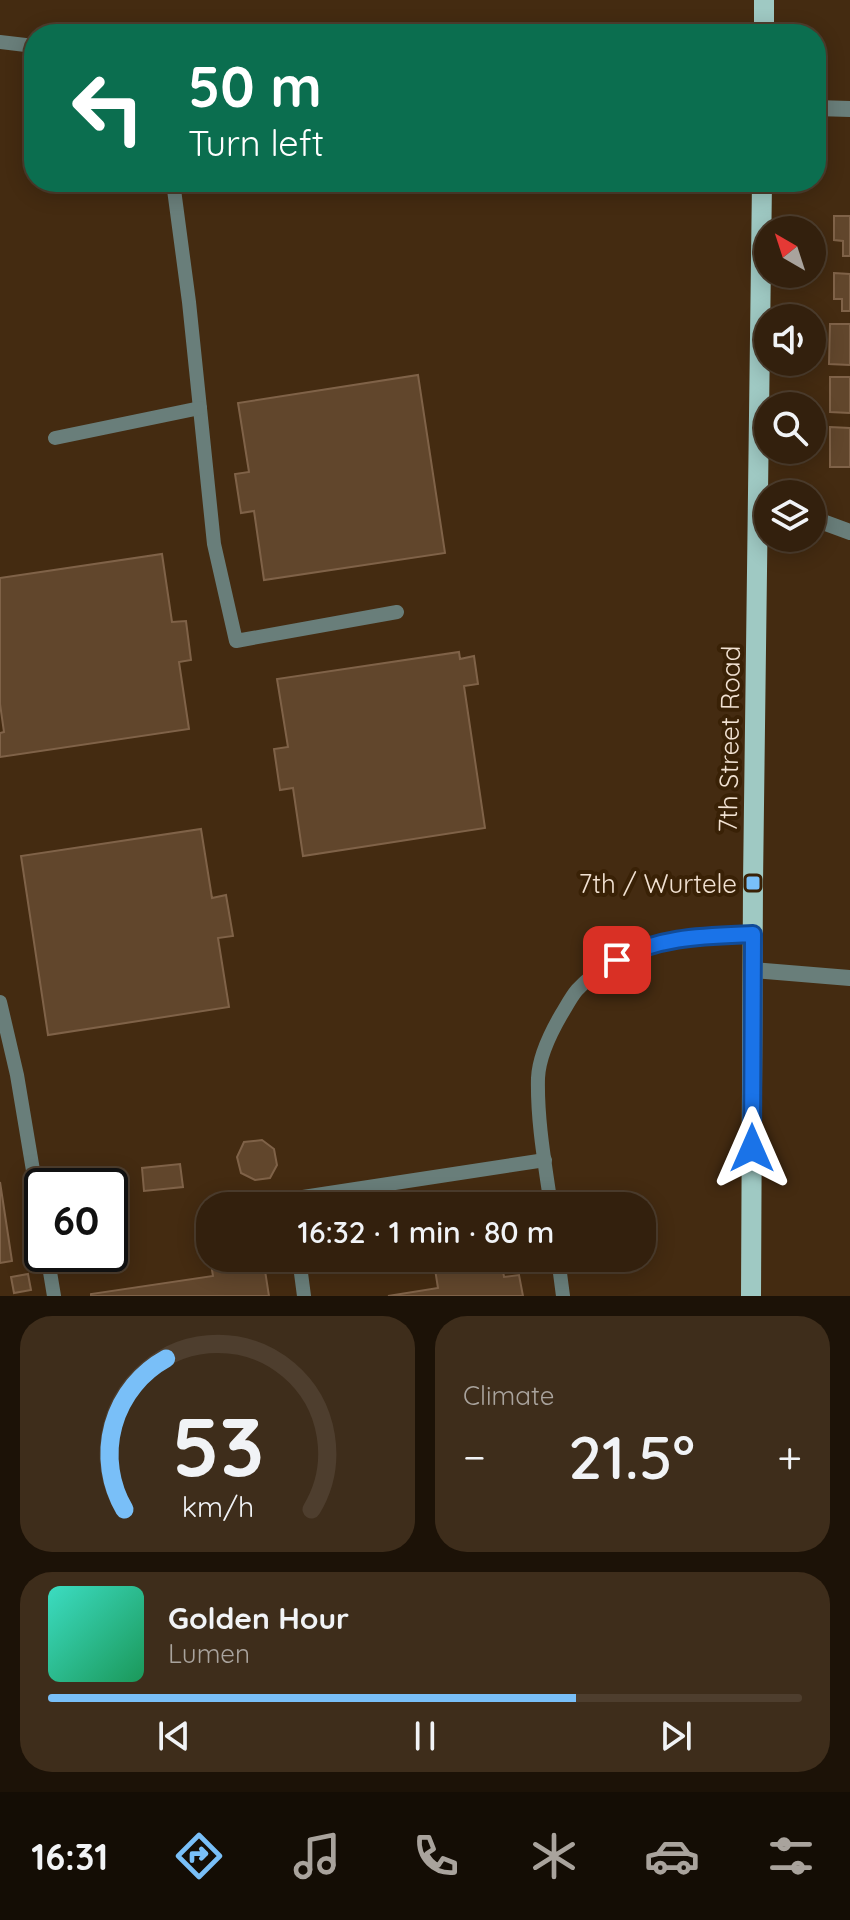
<!DOCTYPE html>
<html lang="en">
<head>
<meta charset="utf-8">
<style>
	body { margin:0; font-family:Quicksand,sans-serif; background:#3e2d1b; color:#f1f3f6; height:100vh; display:flex; flex-direction:column; font-size:30px; white-space:nowrap }
	* { box-sizing:border-box; margin:0 }
	p { font-size:26px; color:#a9a39d }
	.icon { flex:none; width:44px; height:44px; fill:none; stroke:currentColor; stroke-width:2; stroke-linecap:round; stroke-linejoin:round }
	.map { position:relative; height:1296px; overflow:hidden }
	.sheet { display:flex; flex-direction:column; gap:20px; padding:20px; background:#1c1207; flex:1 }
	.sheet>* { flex:none }
	.hud { position:absolute; left:24px; top:24px; width:802px; height:168px; border-radius:32px; box-shadow:0 4px 20px #0003,0 0 0 2px #4e3e2e; background:#0b6e4f; color:#fff; overflow:hidden }
	.needle { width:52px; rotate:321deg }
	.buttons { position:absolute; left:754px; top:216px; display:grid; gap:16px }
	.buttons a { display:grid; place-items:center; width:72px; height:72px; border-radius:50%; background:#33200d; box-shadow:0 4px 20px #0003,0 0 0 2px #4e3e2e; font-size:40px }
	.speed { position:absolute; left:24px; top:1168px; display:flex; gap:16px; font-size:40px; font-weight:700; text-align:center }
	.speed>* { display:grid; place-content:center; width:104px; height:104px; border-radius:50%; background:#33200d; box-shadow:0 4px 20px #0003,0 0 0 2px #4e3e2e; line-height:1 }
	.speed .limit { border:4px solid #111; border-radius:12px; background:#fff; color:#111 }
	.pin { position:absolute; display:grid; place-items:center; width:68px; height:68px; color:#fff; margin:-34px; border-radius:16px; box-shadow:0 4px 12px #0006 }
	.me { position:absolute; width:88px; margin:-44px; rotate:0deg; stroke-linejoin:round; filter:drop-shadow(0 0 6px #0008) }
	.turn { display:flex; align-items:center; gap:28px; height:168px; padding:0 32px; font-size:36px }
	.turn .icon { width:104px; height:104px; stroke-width:2.5 }
	.turn b { display:block; font-size:56px; line-height:68px }
	.big { font-size:60px; font-weight:600; line-height:1.1 }
	.sheet .card { flex:1; display:flex; flex-direction:column; justify-content:center; gap:12px; min-width:0; padding:0 28px; border-radius:32px; background:#3e2d1b }
	.sheet .dial { align-items:center; gap:0 }
	.dial svg { height:208px; overflow:visible; fill:none; stroke:#4e3e2e; stroke-width:7; stroke-linecap:round; text-anchor:middle }
	.dial text { fill:#f1f3f6; stroke:none }
	.song { display:flex; align-items:center; gap:24px }
	.cover { width:96px; height:96px; border-radius:12px; background:linear-gradient(135deg,hsl(170 70% 55%),hsl(150 70% 35%)) }
	.played { height:8px; border-radius:4px; background:linear-gradient(90deg,#79bff8 70%,#4e3e2e 70%) }
	.keys { display:flex; justify-content:space-around; direction:ltr }
	.heat { display:flex; justify-content:space-between; align-items:center; font-size:44px; direction:ltr }
	.sheet .tiles { flex:1; display:grid; gap:20px; grid-template-columns:1fr 1fr }
	.card:last-child { grid-column:span 2 }
	.trip { position:absolute; left:196px; top:1192px; width:460px; height:80px; border-radius:32px; background:#33200d; box-shadow:0 4px 20px #0003,0 0 0 2px #4e3e2e; font-weight:600; line-height:80px; text-align:center }
	.menu { display:flex; height:128px; justify-content:space-around; align-items:center; background:#140d05; color:#a9a39d }
	.menu .icon { width:56px; height:56px }
	.menu .current { color:#79bff8 }
	.menu b { font-size:36px; color:#f1f3f6 }
	.map>svg:first-child { display:block }
</style>
</head>
<body>
<div class="map">
<svg width="850" height="1296" viewBox="0 0 850 1296">
	<rect width="100%" height="100%" fill="#442b11"/>
	<g fill="#61462c" stroke="#7f6248" stroke-width="2">
		<path d="M 834,216 L 850,216 L 850,256 L 843,256 L 843,241 L 834,240 Z"/>
		<path d="M 834,273 L 850,274 L 850,311 L 842,311 L 842,299 L 834,299 Z"/>
		<path d="M 830,324 L 850,324 L 850,365 L 829,364 Z"/>
		<path d="M 418,375 L 445,553 L 264,580 L 254,511 L 241,513 L 235,474 L 249,472 L 238,403 Z"/>
		<path d="M 830,377 L 850,377 L 850,413 L 830,412 Z"/>
		<path d="M 830,427 L 850,428 L 850,467 L 830,467 Z"/>
		<path d="M 162,554 L 172,622 L 186,621 L 191,660 L 179,662 L 189,729 L 0,757 L 0,733 L 4,732 L 0,704 L 0,578 Z"/>
		<path d="M 459,652 L 460,659 L 474,656 L 478,684 L 464,686 L 485,828 L 303,856 L 293,788 L 280,790 L 274,749 L 288,747 L 277,679 Z"/>
		<path d="M 201,829 L 212,898 L 226,895 L 233,936 L 218,938 L 229,1007 L 48,1035 L 21,856 Z"/>
		<path d="M 262,1140 L 274,1149 L 277,1165 L 270,1178 L 255,1180 L 241,1173 L 237,1157 L 244,1142 Z"/>
		<path d="M 180,1164 L 183,1187 L 144,1191 L 142,1168 Z"/>
		<path d="M 0,1182 L 12,1261 L 0,1263 Z"/>
		<path d="M 210,1258 L 263,1258 L 269,1296 L 91,1296 L 91,1294 L 213,1276 Z"/>
		<path d="M 440,1258 L 501,1258 L 504,1277 L 519,1275 L 523,1296 L 388,1296 L 438,1288 L 434,1263 L 441,1262 Z"/>
		<path d="M 28,1274 L 31,1290 L 14,1293 L 11,1277 Z"/>
	</g>
	<g fill="none" stroke-linecap="round" stroke-linejoin="round">
		<g stroke="#697e7a" stroke-width="14">
			<path d="M 0,42 L 34,46"/>
			<path d="M 173,182 L 189,302 L 214,544 L 236,641 L 397,612"/>
			<path d="M 55,438 L 200,408"/>
			<path d="M 0,1002 L 17,1075 L 42,1224"/>
			<path d="M 291,1206 L 290,1199 L 545,1160"/>
			<path d="M 551,1206 C 545,1164 537,1121 538,1078 C 539,1056 550,1034 561,1015 C 566,1007 571,997 577,990 C 624,939 689,937 753,934"/>
			<path d="M 47,1254 L 54,1296"/>
			<path d="M 299,1258 L 304,1296"/>
			<path d="M 558,1258 L 563,1296"/>
		</g>
		<g stroke="#697e7a" stroke-width="16">
			<path d="M 816,108 L 850,109"/>
			<path d="M 812,518 L 850,532"/>
			<path d="M 753,970 L 850,978"/>
		</g>
		<g stroke="#9fc9c3" stroke-width="20">
			<path d="M 764,34 L 764,0"/>
			<path d="M 751,1296 L 753,883 L 762,182"/>
		</g>
	</g>
	<g fill="none" stroke-linecap="round" stroke-linejoin="round">
		<defs>
			<path id="route" d="M 617,960 C 658,936 707,936 753,934 L 752,1148"/>
		</defs>
		<use href="#route" stroke="#114b97" stroke-width="20"/>
		<use href="#route" stroke="#1a73e8" stroke-width="14"/>
	</g>
	<rect fill="#79bff8" stroke="#392106" stroke-width="3" x="745" y="875" width="16" height="16" rx="4"/>
	<g text-anchor="middle" dominant-baseline="central" stroke-width="8" stroke-linejoin="round" paint-order="stroke">
		<g font-size="26" fill="#f1e1d2" stroke="#392106">
			<text transform="translate(729 739) rotate(-89)">7th Street Road</text>
		</g>
		<g font-size="26" fill="#f1e1d2" stroke="#392106" text-anchor="end">
			<text x="737" y="883">7th / Wurtele</text>
		</g>
	</g>
</svg>
<div class="buttons">
<a><svg class="needle" viewBox="-14 -14 28 28"><path d="M0-13l5 13h-10z" fill="#e53935"/><path d="M0 13l5-13h-10z" fill="#a9a39d"/></svg></a>
<a><svg class="icon" aria-label="sound" viewBox="0 0 24 24"><path d="M4 9h4l5-4v14l-5-4H4zM17 9q2 3 0 6"/></svg></a>
<a><svg class="icon" aria-label="search" viewBox="0 0 24 24"><circle cx="10" cy="10" r="6"/><path d="M15 15l6 6"/></svg></a>
<a><svg class="icon" aria-label="layers" viewBox="0 0 24 24"><path d="M12 4l9 5-9 5-9-5zM3 14l9 5 9-5"/></svg></a>
</div>
<div class="speed"><div class="limit">60</div></div>
<div class="pin" style="left:617px;top:960px;background:#d93025"><svg class="icon" aria-label="arrive" viewBox="0 0 24 24"><path d="M6 21V4h12l-3 4 3 4H6"/></svg></div>
<svg class="me" style="left:752px;top:1148px" viewBox="-20 -20 40 40"><path d="M0-17L14 15 0 8-14 15z" fill="#1a73e8" stroke="#fff" stroke-width="4"/></svg>
<div class="trip">16:32 · 1 min · 80 m</div>
<div class="hud">
<div class="turn"><svg class="icon" aria-label="left" viewBox="0 0 24 24"><path d="M17 20v-9H6M10 6l-5 5 5 5"/></svg><div><b>50 m</b>Turn left</div></div>
</div>
</div>
<section class="sheet">
<div class="tiles">
<div class="card dial"><svg viewBox="0 0 100 80">
<path d="M14 69A42 42 0 1 1 86 69"/>
<path d="M14 69A42 42 0 0 1 30 11" stroke="#79bff8"/>
<text x="50" y="56" font-size="32" font-weight="700">53</text>
<text x="50" y="72" font-size="11">km/h</text>
</svg></div>
<div class="card"><p>Climate</p>
<div class="heat"><a>−</a><b class="big">21.5°</b><a>+</a></div>
</div>
<div class="card">
<div class="song"><i class="cover"></i><div><b>Golden Hour</b><p>Lumen</p></div></div>
<div class="played"></div>
<div class="keys"><svg class="icon" aria-label="previous" viewBox="0 0 24 24"><path d="M18 5L8 12l10 7zM5 5v14"/></svg><svg class="icon" aria-label="pause" viewBox="0 0 24 24"><path d="M8 5v14M16 5v14"/></svg><svg class="icon" aria-label="next" viewBox="0 0 24 24"><path d="M6 5l10 7-10 7zM19 5v14"/></svg></div>
</div>
</div>
</section>
<nav class="menu">
<b>16:31</b>
<svg class="icon current" aria-label="directions" viewBox="0 0 24 24"><path d="M12 3l9 9-9 9-9-9zM9 14v-3h6M13 9l2 2-2 2"/></svg>
<svg class="icon" aria-label="music" viewBox="0 0 24 24"><path d="M9 18V5l10-2v13"/><circle cx="6" cy="18" r="3"/><circle cx="16" cy="16" r="3"/></svg>
<svg class="icon" aria-label="phone" viewBox="0 0 24 24"><path d="M5 4h4l2 5-3 2q2 4 5 5l2-3 5 2v4C11 20 4 13 5 4z"/></svg>
<svg class="icon" aria-label="climate" viewBox="0 0 24 24"><path d="M12 3v18M4 7l16 10M4 17L20 7"/></svg>
<svg class="icon" aria-label="car" viewBox="0 0 24 24"><path d="M5 17H2v-5l4-1 3-4h7l3 4 3 1v5h-3M9 17h6M6 11h13"/><circle cx="7" cy="17" r="2"/><circle cx="17" cy="17" r="2"/></svg>
<svg class="icon" aria-label="filters" viewBox="0 0 24 24"><path d="M4 7h16M4 17h16"/><circle cx="9" cy="7" r="2"/><circle cx="15" cy="17" r="2"/></svg>
</nav>
</body>
</html>
